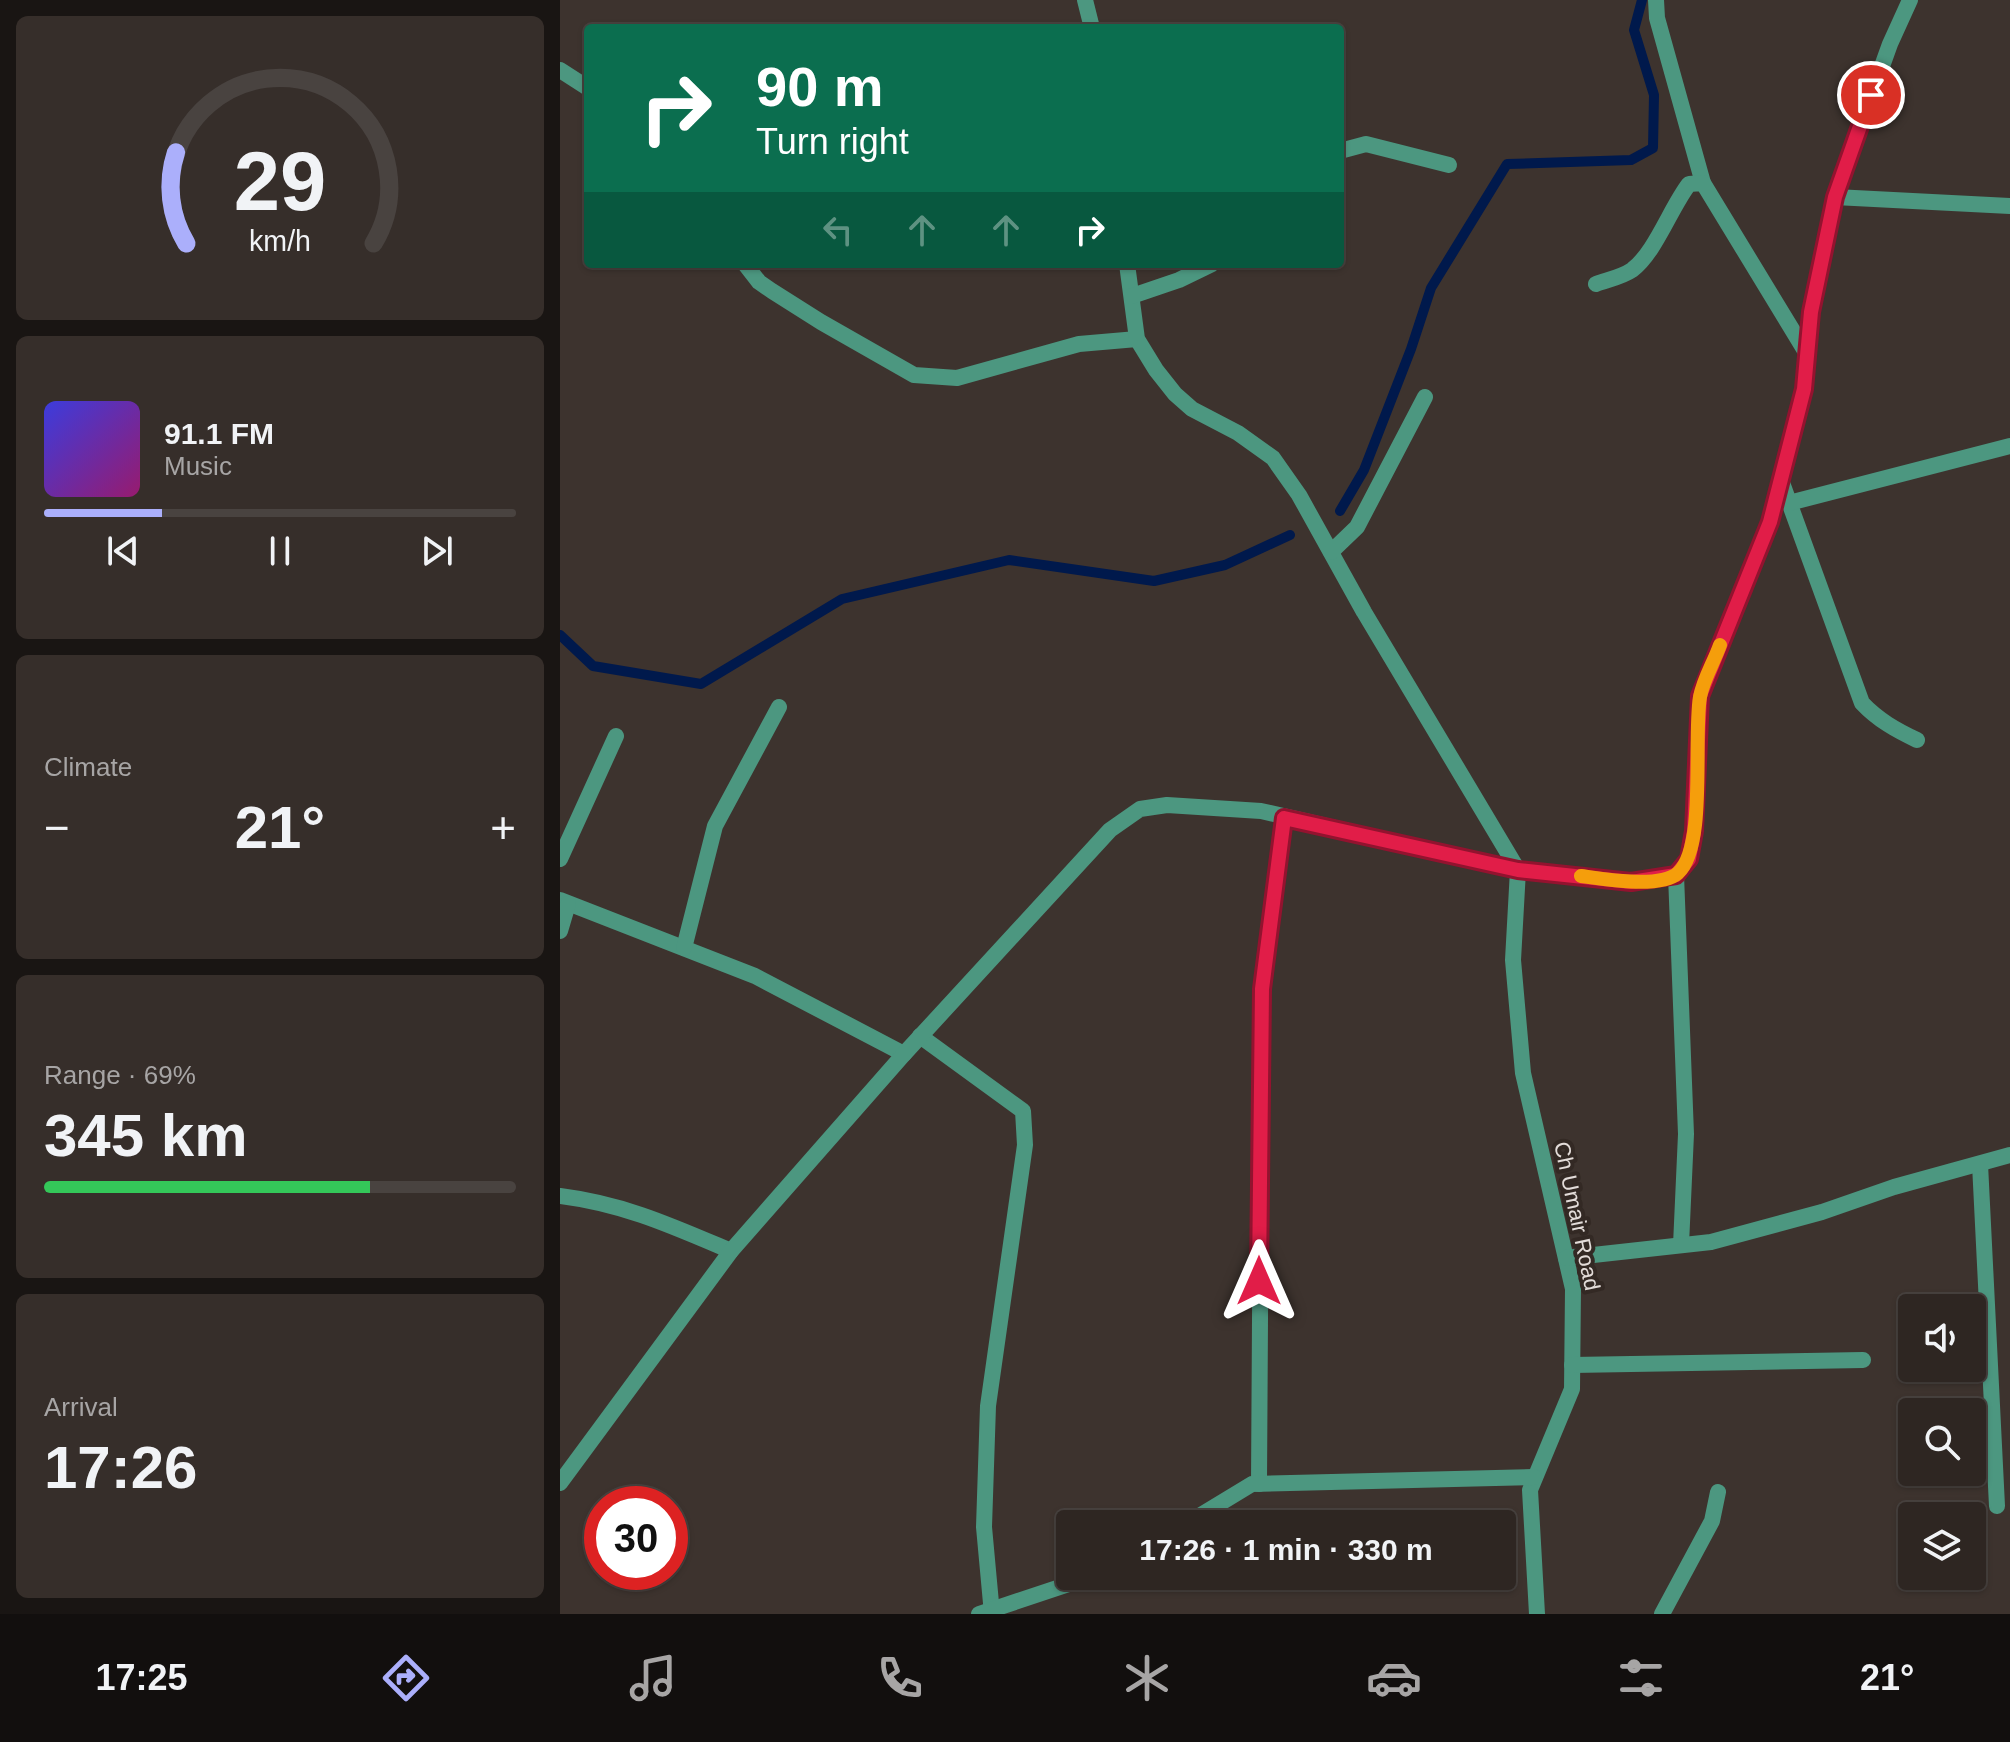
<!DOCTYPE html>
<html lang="en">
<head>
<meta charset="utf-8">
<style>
	body { margin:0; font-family:Helvetica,sans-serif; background:#362e2a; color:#f1f3f6; height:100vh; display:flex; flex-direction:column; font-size:30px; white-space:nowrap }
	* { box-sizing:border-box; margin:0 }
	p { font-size:26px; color:#a7a5a5 }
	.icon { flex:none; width:44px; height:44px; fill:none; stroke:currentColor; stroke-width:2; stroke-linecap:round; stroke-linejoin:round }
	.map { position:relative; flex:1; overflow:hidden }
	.side { display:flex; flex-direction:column; gap:16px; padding:16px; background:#191513; width:560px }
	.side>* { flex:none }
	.guide { position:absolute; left:24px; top:24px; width:760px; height:244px; border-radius:8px; box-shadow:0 2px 6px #0004,0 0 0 2px #494340; background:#0b6e4f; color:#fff; overflow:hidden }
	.tools { position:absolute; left:1338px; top:1294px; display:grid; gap:16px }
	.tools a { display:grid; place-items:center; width:88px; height:88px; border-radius:8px; background:#2e2622; box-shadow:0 2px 6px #0004,0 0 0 2px #494340; font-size:40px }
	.speed { position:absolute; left:24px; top:1486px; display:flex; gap:16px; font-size:40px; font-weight:700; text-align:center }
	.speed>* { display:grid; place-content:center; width:104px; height:104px; border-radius:50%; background:#2e2622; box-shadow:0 2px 6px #0004,0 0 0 2px #494340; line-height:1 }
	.speed .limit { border:12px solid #d22; background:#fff; color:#111 }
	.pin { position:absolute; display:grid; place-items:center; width:68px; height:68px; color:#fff; margin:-34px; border:4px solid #fff; border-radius:50%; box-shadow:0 2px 8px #0007 }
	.me { position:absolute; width:88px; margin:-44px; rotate:0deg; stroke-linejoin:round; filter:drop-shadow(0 0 6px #0008) }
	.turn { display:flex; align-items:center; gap:28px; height:168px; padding:0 40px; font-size:36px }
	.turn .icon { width:104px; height:104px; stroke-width:2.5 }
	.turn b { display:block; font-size:56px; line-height:68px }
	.lanes { display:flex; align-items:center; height:76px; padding:0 40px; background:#0003; justify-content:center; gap:40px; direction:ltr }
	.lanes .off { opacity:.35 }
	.big { font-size:60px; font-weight:800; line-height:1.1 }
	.side .tile { flex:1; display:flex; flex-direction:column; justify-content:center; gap:12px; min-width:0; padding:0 28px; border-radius:12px; background:#362e2a }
	.side .dial { align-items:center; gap:0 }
	.dial svg { height:208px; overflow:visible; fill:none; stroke:#494340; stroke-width:7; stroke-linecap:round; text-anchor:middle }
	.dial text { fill:#f1f3f6; stroke:none }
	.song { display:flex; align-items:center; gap:24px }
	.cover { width:96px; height:96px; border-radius:12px; background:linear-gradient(135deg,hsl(240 70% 55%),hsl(320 70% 35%)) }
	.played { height:8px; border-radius:4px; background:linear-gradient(90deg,#abaffb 25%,#494340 25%) }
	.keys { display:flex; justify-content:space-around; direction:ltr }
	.heat { display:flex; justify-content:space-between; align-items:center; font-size:44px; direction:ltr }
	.charge { height:12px; border-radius:6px; background:linear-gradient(90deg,#34c759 69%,#494340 0) }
	.trip { position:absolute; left:496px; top:1510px; width:460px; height:80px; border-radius:8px; background:#2e2622; box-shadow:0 2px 6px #0004,0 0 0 2px #494340; font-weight:800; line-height:80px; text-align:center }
	.menu { display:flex; height:128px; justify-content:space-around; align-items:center; background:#120f0e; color:#a7a5a5 }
	.menu .icon { width:56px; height:56px }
	.menu .active { color:#abaffb }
	.menu b { font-size:36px; color:#f1f3f6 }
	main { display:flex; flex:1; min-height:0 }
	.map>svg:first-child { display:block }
</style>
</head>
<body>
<main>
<section class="side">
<div class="tile dial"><svg viewBox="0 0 100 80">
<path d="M14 69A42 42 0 1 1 86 69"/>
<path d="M14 69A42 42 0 0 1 10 34" stroke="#abaffb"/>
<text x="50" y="56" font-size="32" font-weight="700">29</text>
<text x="50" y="72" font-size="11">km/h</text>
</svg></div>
<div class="tile">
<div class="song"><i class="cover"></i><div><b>91.1 FM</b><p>Music</p></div></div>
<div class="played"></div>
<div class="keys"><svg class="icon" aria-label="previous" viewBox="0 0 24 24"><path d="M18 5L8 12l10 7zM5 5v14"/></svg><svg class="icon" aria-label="pause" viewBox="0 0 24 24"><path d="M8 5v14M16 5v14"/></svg><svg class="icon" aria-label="next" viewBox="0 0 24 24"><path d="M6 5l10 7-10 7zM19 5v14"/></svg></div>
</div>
<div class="tile"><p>Climate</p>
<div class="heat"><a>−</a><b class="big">21°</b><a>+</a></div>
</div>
<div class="tile"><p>Range · 69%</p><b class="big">345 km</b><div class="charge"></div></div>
<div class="tile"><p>Arrival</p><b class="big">17:26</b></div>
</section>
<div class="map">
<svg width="1450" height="1614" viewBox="0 0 1450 1614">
	<rect width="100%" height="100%" fill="#3d332e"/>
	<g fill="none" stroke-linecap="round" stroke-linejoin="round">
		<g stroke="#00194c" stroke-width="10">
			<path d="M 780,511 L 804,470 L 851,349 L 871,288 L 947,164 L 1071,160 L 1093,148 L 1094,95 L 1074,30 L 1082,0"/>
			<path d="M 0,635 L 33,666 L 141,684 L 282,599 L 449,560 L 594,581 L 665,565 L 730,535"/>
		</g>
		<g stroke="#4c9780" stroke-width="16">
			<path d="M 525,0 L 532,28"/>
			<path d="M 1096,0 L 1097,18 L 1143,183"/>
			<path d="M 0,70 L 28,88"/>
			<path d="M 780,151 L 806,144 L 889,165"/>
			<path d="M 1275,197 L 1450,206"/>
			<path d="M 185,264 L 199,282 L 212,291 L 261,322 L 354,375 L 397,378 L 519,344 L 577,339"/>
			<path d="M 567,264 L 577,339 L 596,370 L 615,394 L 632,409 L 678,433 L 713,458 L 739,495 L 804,612 L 958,870 L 953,960 L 963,1073 L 1013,1289 L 1012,1389 L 970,1490 L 977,1614"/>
			<path d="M 1036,284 C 1047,280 1062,277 1072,270 C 1095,253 1111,207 1129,184 L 1143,183 L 1247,354"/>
			<path d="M 572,296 L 619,280 L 652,264"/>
			<path d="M 1221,480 L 1302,703 C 1318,720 1336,730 1357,740"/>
			<path d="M 1229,503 L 1450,446"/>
			<path d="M 771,552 L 797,527 L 865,397"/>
			<path d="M 0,859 L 56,736"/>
			<path d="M 1116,875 L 1126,1134 L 1121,1245"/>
			<path d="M 0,900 L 195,976 L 344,1054"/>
			<path d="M 0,931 L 8,904"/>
			<path d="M 124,948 L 155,826 L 219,707"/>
			<path d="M 360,1036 L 463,1111 L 465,1145 L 428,1406 L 424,1527 L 432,1614"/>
			<path d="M 1420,1164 L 1437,1506"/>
			<path d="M 0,1196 C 64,1204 112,1226 171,1251"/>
			<path d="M 1006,1258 L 1151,1242 L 1262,1212 L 1334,1187 L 1450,1155"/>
			<path d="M 1012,1365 L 1303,1360"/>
			<path d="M 0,1483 L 171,1251 L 344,1054 L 550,830 L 580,809 L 607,805 L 701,811 L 958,870 L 1071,882 L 1116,875 L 1129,859 L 1134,831 L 1140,696 L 1210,522 L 1244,389 L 1251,312 L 1275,197 L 1330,44 L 1350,0"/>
			<path d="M 699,1484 L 702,989 L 724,818"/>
			<path d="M 626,1524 L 692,1484 L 974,1477"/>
			<path d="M 419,1614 L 533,1576"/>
			<path d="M 1102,1614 L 1152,1521 L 1158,1492"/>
		</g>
	</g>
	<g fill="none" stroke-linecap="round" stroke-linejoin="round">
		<defs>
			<path id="route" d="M 699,1281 L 702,989 L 724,818 L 958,870 L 1071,882 L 1116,875 L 1129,859 L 1134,831 L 1140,696 L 1210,522 L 1244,389 L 1251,312 L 1275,197 L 1311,95"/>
		</defs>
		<use href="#route" stroke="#92132f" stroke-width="20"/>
		<use href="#route" stroke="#e11d48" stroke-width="14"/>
		<path stroke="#f59e0b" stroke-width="14" d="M 1021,876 C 1043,879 1100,889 1118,873 C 1147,847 1133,737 1140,697 C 1143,680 1154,662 1160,645"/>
	</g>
	<g text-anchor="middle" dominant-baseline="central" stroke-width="8" stroke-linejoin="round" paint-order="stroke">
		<g font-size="22" fill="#e3dcd9" stroke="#332924">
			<text transform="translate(1017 1216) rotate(78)">Ch Umair Road</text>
		</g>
	</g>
</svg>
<div class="tools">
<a><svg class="icon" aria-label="sound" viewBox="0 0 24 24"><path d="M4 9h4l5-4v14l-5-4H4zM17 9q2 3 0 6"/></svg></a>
<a><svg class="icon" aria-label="search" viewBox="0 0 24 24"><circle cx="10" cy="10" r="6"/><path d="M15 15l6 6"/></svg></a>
<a><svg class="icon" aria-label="layers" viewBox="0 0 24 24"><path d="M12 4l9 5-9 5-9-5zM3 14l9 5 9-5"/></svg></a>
</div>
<div class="speed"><div class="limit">30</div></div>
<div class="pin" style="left:1311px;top:95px;background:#d93025"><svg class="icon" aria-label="arrive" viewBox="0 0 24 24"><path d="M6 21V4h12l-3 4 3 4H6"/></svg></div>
<svg class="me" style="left:699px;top:1281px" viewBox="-20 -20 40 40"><path d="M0-17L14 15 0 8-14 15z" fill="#e11d48" stroke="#fff" stroke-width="4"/></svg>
<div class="trip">17:26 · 1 min · 330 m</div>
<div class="guide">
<div class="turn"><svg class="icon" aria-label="right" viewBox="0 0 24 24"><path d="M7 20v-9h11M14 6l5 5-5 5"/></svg><div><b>90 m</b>Turn right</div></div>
<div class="lanes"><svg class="icon off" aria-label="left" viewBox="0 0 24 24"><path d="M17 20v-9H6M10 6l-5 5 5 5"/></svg><svg class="icon off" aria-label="ahead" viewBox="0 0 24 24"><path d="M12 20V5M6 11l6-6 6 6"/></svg><svg class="icon off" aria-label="ahead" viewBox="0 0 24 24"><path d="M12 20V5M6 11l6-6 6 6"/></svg><svg class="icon" aria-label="right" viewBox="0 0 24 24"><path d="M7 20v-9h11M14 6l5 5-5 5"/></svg></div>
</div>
</div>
</main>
<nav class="menu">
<b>17:25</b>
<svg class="icon active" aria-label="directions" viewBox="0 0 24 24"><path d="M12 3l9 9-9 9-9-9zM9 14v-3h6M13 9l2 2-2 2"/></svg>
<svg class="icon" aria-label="music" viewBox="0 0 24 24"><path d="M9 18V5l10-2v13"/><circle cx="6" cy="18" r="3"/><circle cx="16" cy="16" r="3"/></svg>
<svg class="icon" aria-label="phone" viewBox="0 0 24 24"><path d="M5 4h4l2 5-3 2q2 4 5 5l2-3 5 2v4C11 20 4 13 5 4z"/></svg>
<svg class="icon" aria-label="climate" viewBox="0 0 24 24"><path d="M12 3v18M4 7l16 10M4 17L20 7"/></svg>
<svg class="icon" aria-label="car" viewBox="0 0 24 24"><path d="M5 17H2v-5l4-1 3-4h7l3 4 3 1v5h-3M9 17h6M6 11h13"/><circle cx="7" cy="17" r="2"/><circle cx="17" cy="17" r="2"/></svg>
<svg class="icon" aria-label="filters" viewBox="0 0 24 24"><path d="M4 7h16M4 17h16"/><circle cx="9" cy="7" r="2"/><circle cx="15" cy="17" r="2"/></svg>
<b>21°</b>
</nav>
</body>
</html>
